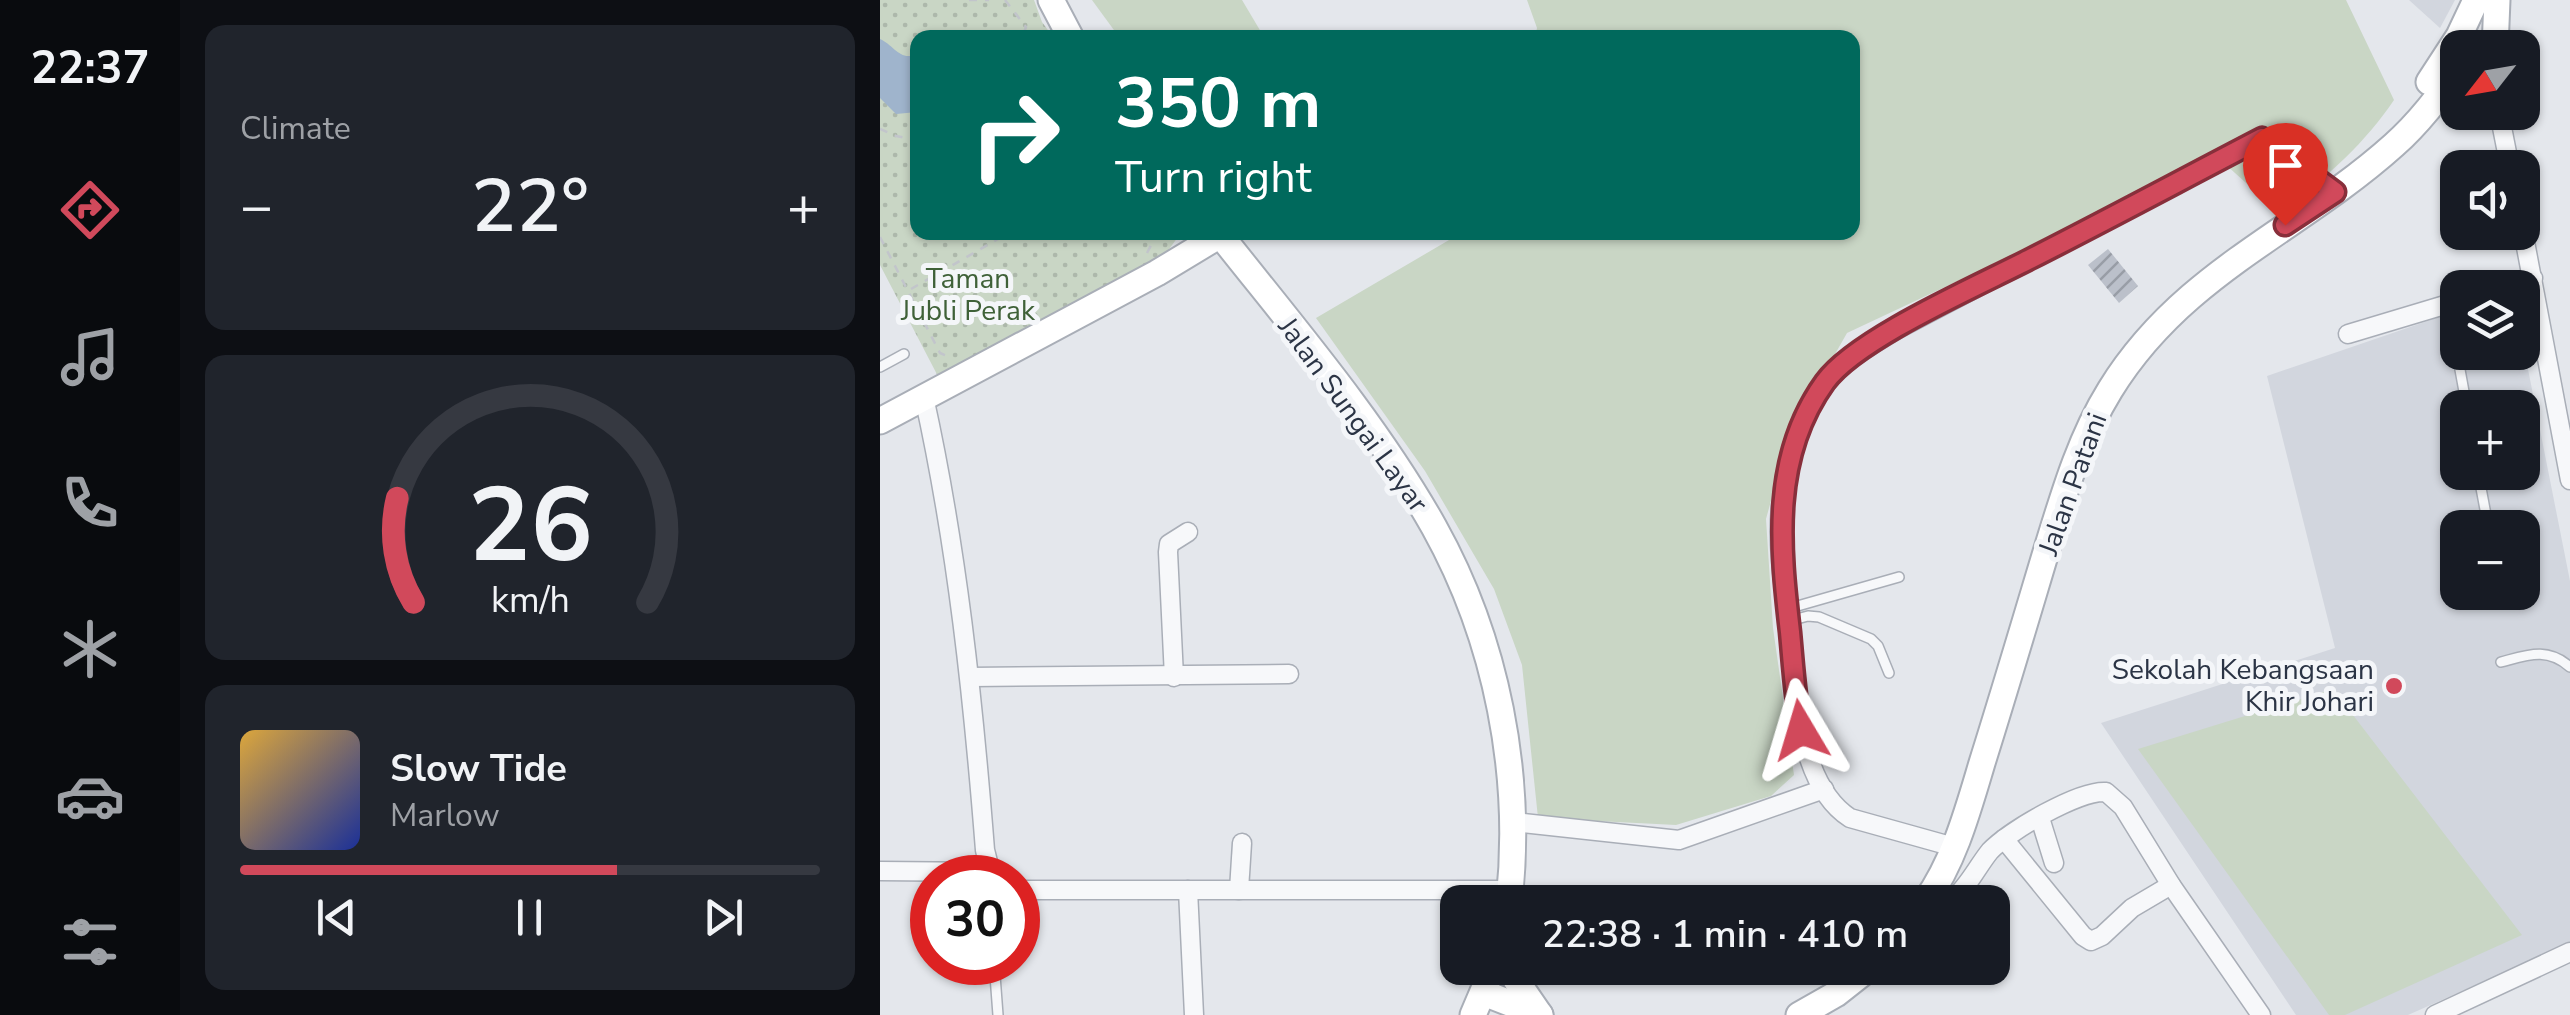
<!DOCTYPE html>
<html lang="en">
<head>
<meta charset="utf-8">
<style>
	body { margin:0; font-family:"Nunito Sans",sans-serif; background:#20242c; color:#f1f3f6; height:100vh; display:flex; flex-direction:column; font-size:38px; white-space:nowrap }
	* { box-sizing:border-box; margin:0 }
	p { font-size:32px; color:#9ea1a6 }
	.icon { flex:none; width:55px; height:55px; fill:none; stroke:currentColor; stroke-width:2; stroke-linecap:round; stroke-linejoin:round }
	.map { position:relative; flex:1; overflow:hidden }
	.side { display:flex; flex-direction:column; gap:25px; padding:25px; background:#0d0f14; width:700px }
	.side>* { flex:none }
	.guide { position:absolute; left:30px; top:30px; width:950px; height:210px; border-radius:20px; box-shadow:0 2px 8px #0004; background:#00695c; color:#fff; overflow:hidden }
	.needle { width:65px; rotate:239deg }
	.controls { position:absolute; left:1560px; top:30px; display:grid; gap:20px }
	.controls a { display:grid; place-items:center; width:100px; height:100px; border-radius:20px; background:#171b24; box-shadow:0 2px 8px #0004; font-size:50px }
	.speed { position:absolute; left:30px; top:855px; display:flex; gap:20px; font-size:50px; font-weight:700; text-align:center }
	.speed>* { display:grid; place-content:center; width:130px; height:130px; border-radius:50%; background:#171b24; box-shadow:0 2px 8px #0004; line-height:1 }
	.speed .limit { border:15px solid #d22; background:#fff; color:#111 }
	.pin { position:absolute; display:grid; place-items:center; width:85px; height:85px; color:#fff; margin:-102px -42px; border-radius:50% 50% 50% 0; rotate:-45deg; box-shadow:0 0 10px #0007 }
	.pin .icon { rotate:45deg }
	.me { position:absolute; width:110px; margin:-55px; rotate:353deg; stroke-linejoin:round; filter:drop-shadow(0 0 8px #0008) }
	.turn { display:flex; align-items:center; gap:35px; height:210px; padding:0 40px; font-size:45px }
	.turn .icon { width:130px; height:130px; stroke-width:2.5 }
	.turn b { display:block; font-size:70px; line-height:85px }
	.big { font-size:75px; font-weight:600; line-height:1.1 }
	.side .widget { flex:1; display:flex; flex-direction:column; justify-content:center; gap:15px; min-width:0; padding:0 35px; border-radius:20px; background:#20242c }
	.side .dial { align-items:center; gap:0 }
	.dial svg { height:260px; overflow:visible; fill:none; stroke:#363941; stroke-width:7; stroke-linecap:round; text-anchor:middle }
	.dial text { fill:#f1f3f6; stroke:none }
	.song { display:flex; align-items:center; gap:30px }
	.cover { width:120px; height:120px; border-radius:15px; background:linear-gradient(135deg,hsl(40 70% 55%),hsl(230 70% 35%)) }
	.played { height:10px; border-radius:5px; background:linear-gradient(90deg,#d1495b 65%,#363941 65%) }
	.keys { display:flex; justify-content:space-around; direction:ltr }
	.heat { display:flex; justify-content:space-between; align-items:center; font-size:55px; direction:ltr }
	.trip { position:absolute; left:560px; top:885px; width:570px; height:100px; border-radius:20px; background:#171b24; box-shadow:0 2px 8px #0004; font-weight:600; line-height:100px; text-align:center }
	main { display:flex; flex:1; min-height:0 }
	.dock { display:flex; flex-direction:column; width:180px; justify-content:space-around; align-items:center; background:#090b0e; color:#9ea1a6 }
	.dock .icon { width:70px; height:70px }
	.dock .active { color:#d1495b }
	.dock b { font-size:45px; color:#f1f3f6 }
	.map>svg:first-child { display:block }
</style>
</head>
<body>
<main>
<nav class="dock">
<b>22:37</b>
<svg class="icon active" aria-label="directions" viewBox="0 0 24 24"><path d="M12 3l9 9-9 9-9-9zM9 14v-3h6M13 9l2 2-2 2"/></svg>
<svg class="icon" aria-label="music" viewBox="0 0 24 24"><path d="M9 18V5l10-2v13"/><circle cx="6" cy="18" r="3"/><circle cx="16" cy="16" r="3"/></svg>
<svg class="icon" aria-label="phone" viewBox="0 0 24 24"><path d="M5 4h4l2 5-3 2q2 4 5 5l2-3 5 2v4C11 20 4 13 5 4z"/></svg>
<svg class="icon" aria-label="climate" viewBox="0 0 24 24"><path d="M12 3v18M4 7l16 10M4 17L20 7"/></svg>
<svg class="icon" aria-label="car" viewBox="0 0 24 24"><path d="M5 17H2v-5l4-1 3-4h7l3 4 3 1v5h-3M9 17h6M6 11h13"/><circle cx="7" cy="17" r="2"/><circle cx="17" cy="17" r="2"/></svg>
<svg class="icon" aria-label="filters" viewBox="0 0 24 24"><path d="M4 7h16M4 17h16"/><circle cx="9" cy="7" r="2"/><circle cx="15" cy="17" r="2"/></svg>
</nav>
<section class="side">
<div class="widget"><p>Climate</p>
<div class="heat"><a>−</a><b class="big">22°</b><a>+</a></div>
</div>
<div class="widget dial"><svg viewBox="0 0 100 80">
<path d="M14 69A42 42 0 1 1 86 69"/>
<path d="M14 69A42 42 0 0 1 9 37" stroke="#d1495b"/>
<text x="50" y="56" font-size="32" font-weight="700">26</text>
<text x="50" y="72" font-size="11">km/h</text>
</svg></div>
<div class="widget">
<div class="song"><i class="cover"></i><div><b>Slow Tide</b><p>Marlow</p></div></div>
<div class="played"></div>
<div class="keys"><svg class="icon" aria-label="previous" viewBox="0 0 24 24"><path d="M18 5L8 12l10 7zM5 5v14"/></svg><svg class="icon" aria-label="pause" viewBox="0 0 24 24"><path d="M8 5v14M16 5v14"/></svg><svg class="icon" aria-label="next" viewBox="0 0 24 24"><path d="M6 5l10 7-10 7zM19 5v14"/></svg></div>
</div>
</section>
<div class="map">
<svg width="1690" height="1015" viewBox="0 0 1690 1015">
	<defs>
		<pattern id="park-dots" width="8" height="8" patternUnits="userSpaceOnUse" patternTransform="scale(2.5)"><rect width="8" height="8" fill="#c9d6c5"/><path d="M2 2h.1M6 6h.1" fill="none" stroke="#adb8ab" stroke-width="1.8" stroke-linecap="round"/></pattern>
		<pattern id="building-hatch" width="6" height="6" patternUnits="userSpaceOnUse" patternTransform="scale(2.5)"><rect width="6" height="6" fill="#bbc0ca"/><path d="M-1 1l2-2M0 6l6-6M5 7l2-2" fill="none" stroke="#989da6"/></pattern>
	</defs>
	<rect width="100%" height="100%" fill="#e4e7ec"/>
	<g fill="#d2d6de" fill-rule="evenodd">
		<path d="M 1529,0 L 1575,0 L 1560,28 Z"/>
		<path d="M 1577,311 L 1578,352 L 1642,352 L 1643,344 L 1690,581 L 1690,943 L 1528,1015 L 1416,1015 L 1221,723 L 1455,648 L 1387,376 ZM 1578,408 L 1642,408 L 1642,472 L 1578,472 ZM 1578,528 L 1642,528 L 1642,592 L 1578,592 Z"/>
	</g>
	<g fill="#c9d6c5">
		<path d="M 212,0 L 362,0 L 384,37 L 239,37 Z"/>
		<path d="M 647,0 L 1466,0 L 1514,100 C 1484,144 1443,183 1397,211 L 1334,154 L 1229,210 L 967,333 L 909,435 L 886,519 L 893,628 L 914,775 L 891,796 L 796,825 L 658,818 L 642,665 L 614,589 L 545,471 L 436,318 L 581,233 L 972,232 L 972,38 L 655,37 L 657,28 Z"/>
		<path d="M 1453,689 L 1642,935 L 1465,1015 L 1449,1015 L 1258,749 Z"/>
	</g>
	<path fill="url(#park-dots)" d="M 0,0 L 154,0 L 162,22 L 173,37 L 38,38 L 38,232 L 298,232 L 298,237 L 281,260 L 62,384 L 0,265 Z"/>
	<path fill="#9fb4cc" d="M 0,39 C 14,45 20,62 37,54 L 37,112 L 16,114 L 0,98 Z"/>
	<path fill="url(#building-hatch)" d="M 1228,249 L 1258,286 L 1239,303 L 1208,265 Z"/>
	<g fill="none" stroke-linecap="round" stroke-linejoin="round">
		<defs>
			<g id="lane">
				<path d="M 1568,304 L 1587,408"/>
				<path d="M 0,367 L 24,354"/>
				<path d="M 1598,472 L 1607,520"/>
				<path d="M 907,609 L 1019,577"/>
				<path d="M 909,621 L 928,616 L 939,617 L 991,639 L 998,646 L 1009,673"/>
				<path d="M 1621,662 C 1648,655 1667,647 1690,667"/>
				<path d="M 114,962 L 118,1015"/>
			</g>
			<g id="street">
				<path d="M 1619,112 L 1630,168"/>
				<path d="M 1642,226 L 1690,480"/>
				<path d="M 1621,288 L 1653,278"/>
				<path d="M 1468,334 L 1578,301"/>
				<path d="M 44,397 C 77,547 93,697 105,850 L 112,878"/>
				<path d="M 91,677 L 409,674"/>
				<path d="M 294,677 L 288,552 L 289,544 L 308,532"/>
				<path d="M 1160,818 L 1174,863"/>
				<path d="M 634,822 L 799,840 L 944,789"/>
				<path d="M 1124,839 L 1203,936 L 1211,941 L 1222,936 L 1252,908 L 1291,885"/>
				<path d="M 1074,847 L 970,818 C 916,783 916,685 909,628 C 904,587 897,547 901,506 C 904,483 909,461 916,439 C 939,378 963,362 1016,330 L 1381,138 L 1455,192"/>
				<path d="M 0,871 L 110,872"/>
				<path d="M 138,890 L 630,890"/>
				<path d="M 308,890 L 314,1015"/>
				<path d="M 359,890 L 362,843"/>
				<path d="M 1049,897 L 1072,900 C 1088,887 1097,867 1110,851 C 1129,831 1199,790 1226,792 L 1243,807 L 1291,885 L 1381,1015"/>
				<path d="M 1555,1015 L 1690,952"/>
			</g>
			<g id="secondary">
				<path d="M 171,0 L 191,38"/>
				<path d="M 1615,48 L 1617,0"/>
				<path d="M 1549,82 L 1579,36 L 1596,0"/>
				<path d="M 338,232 C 413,327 495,422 554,527 C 617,640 643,775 629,902"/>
				<path d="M 0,421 L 277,273 L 340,235"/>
				<path d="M 1045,902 C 1074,862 1088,810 1102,763 C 1124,693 1145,622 1166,552 C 1183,497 1199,440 1230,390 C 1302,273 1417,232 1514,145 C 1539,123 1559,96 1578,70"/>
				<path d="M 633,968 L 636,980 L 660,1015"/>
				<path d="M 604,993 L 660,1015"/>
				<path d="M 593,1015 L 613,968"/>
				<path d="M 919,1015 L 956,994 L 989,968"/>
			</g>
		</defs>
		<use href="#lane" stroke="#a9aeb7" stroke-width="12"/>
		<use href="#street" stroke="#a9aeb7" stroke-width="21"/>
		<use href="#secondary" stroke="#a9aeb7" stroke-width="29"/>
		<g stroke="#c2c5cb" stroke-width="2.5" stroke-dasharray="8 8" stroke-linecap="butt">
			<path d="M 89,0 L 109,0"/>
			<path d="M 125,0 L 146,27 L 142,38"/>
			<path d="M 0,129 L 16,136 L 38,140"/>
			<path d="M 257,232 L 273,232"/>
			<path d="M 0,237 L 60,353 L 72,358"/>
			<path d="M 267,253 L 278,232"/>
			<path d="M 31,289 L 130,232"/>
		</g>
		<use href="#lane" stroke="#f7f8fa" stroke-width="9"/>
		<use href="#street" stroke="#f7f8fa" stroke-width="18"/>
		<use href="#secondary" stroke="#fff" stroke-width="25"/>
	</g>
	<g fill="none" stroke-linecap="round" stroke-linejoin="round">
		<defs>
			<path id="route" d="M 921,730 C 915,697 913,664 910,632 C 900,546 891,457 945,382 C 977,338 1100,285 1152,258 C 1229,219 1305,178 1382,138 L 1455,192 L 1405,225"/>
		</defs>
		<use href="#route" stroke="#882f3b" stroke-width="25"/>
		<use href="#route" stroke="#d1495b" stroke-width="18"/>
	</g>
	<circle fill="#d1495b" stroke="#f4f6f9" stroke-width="4" cx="1514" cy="686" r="10"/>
	<g text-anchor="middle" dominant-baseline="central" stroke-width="10" stroke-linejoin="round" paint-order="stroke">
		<g font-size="28" fill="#3f6138" stroke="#f4f6f9">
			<text x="88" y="279">Taman<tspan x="88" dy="32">Jubli Perak</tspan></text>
		</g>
		<g font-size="28" fill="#2b3445" stroke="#f4f6f9">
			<text transform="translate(473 415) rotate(54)">Jalan Sungai Layar</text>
			<text transform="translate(1193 484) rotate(-70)">Jalan Patani</text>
		</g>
		<g font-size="28" fill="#2b3445" stroke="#f4f6f9" text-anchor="end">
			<text x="1494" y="670">Sekolah Kebangsaan<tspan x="1494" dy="32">Khir Johari</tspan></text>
		</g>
	</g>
</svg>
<div class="controls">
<a><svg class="needle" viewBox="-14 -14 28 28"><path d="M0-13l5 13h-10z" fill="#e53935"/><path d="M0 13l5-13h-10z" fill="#9ea1a6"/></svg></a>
<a><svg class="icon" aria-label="sound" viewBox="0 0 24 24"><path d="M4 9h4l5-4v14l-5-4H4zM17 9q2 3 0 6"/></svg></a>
<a><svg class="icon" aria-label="layers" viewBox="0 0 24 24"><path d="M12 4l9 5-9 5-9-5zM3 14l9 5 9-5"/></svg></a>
<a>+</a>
<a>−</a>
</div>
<div class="speed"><div class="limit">30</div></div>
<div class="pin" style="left:1405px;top:225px;background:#d93025"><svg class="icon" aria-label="arrive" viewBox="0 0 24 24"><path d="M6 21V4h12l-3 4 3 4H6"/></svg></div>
<svg class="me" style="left:921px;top:730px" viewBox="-20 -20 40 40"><path d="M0-17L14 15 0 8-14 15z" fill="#d1495b" stroke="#fff" stroke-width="4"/></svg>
<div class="trip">22:38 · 1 min · 410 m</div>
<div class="guide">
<div class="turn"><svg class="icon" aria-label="right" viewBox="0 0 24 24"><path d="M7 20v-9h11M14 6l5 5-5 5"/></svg><div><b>350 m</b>Turn right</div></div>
</div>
</div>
</main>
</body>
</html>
